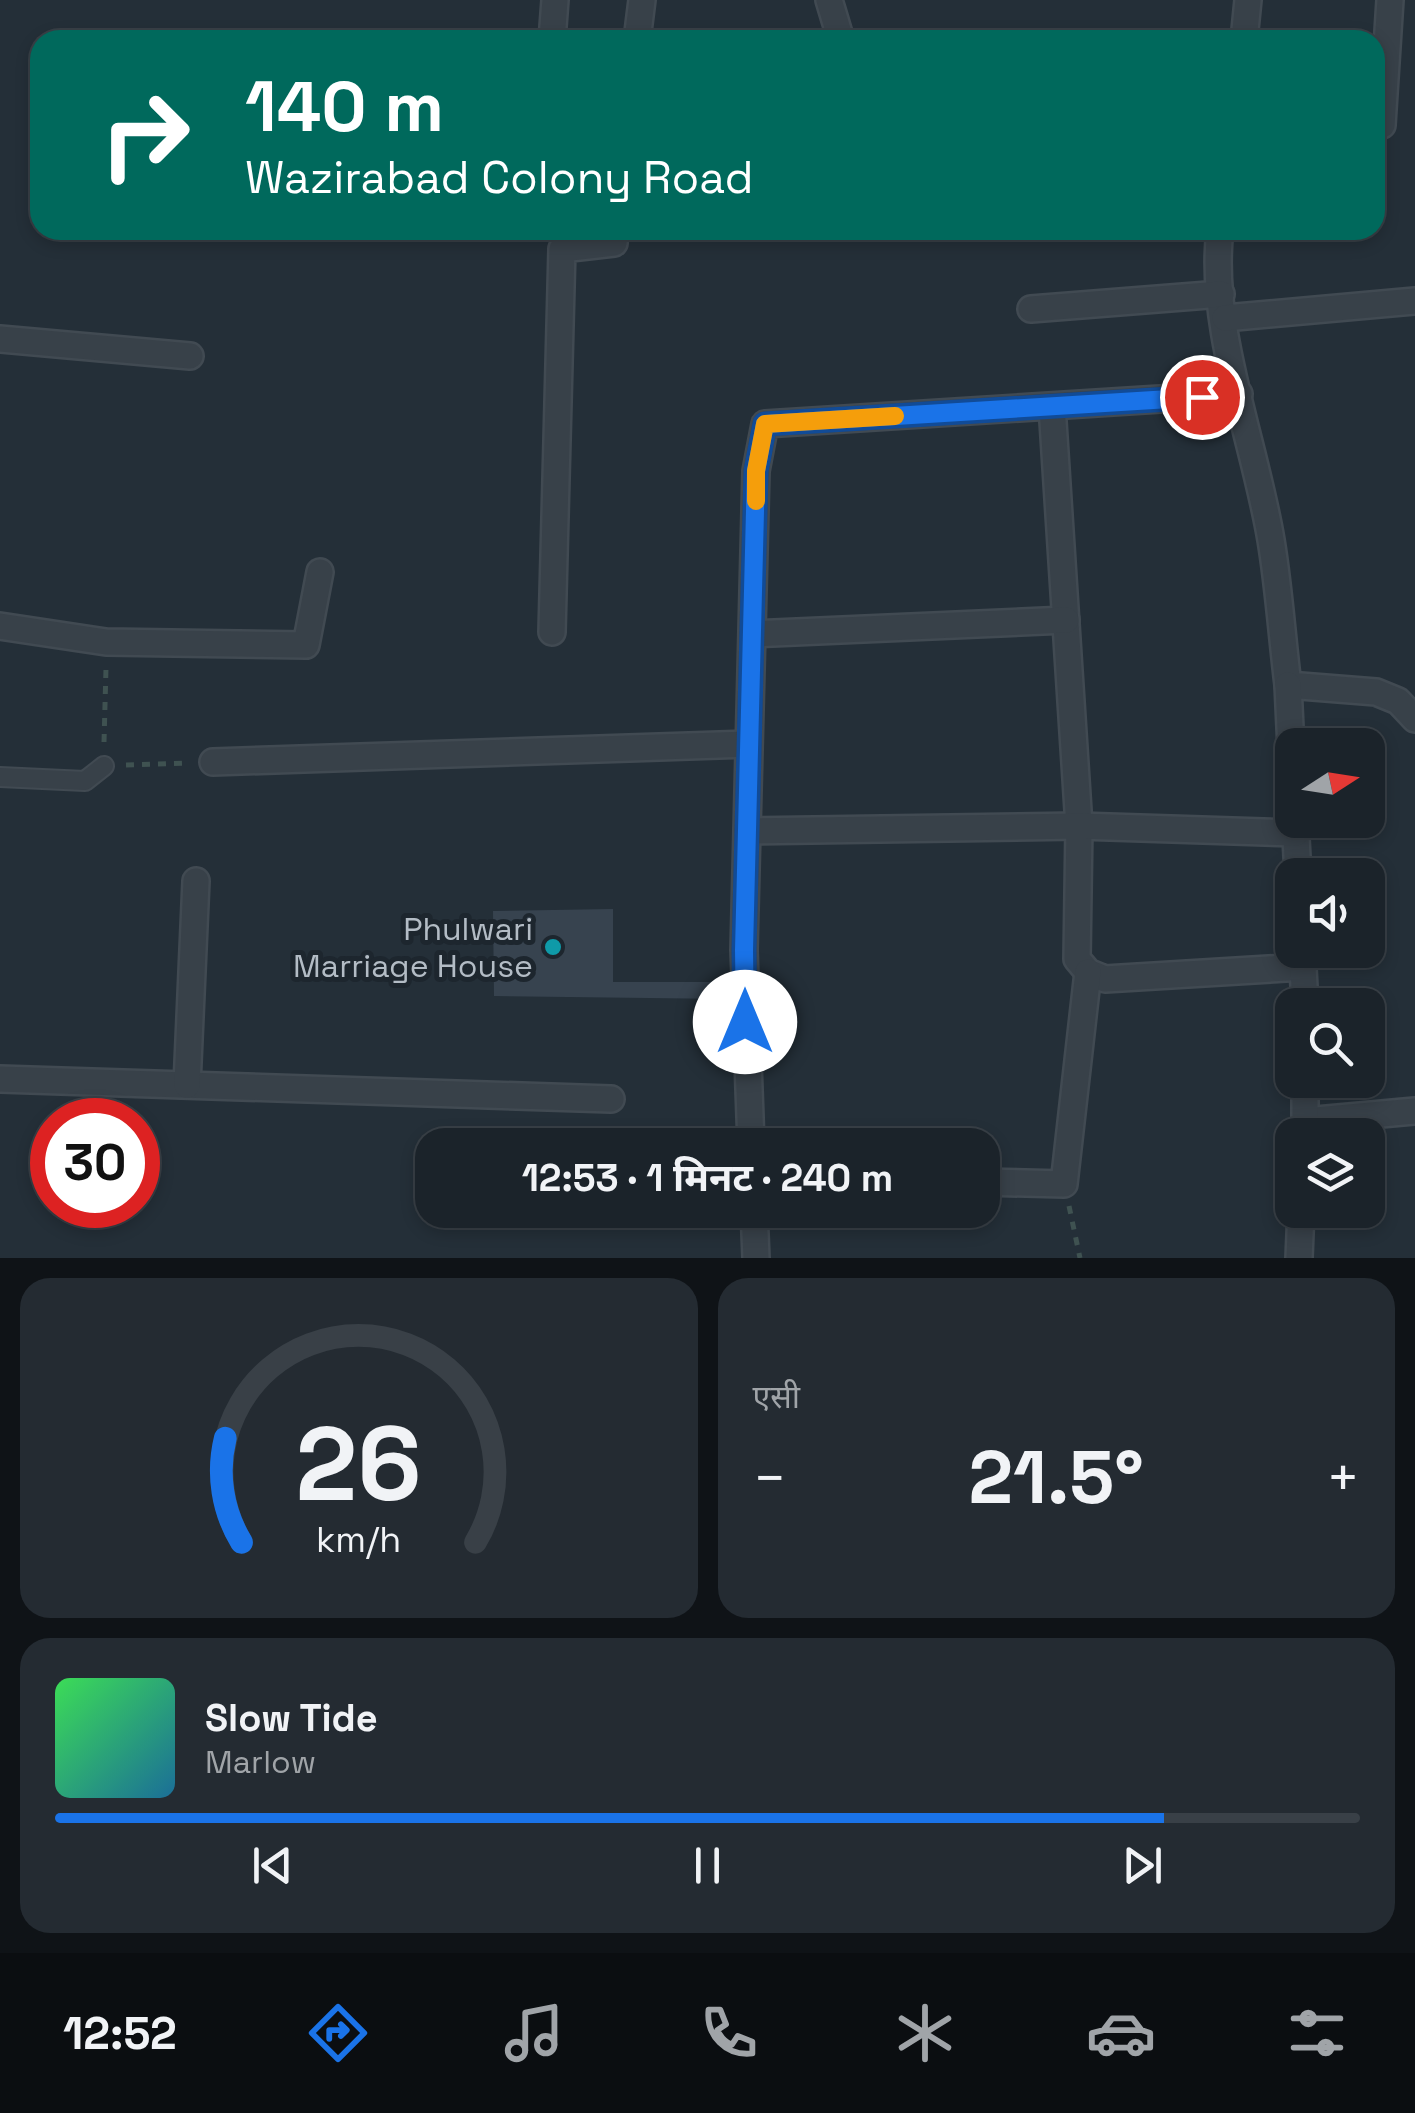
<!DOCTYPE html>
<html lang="hi">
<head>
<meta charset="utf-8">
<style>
	body { margin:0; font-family:"Space Grotesk","Noto Sans Devanagari",sans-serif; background:#242b32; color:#f1f3f6; height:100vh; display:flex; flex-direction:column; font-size:38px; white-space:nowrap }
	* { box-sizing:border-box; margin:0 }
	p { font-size:32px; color:#a0a4a8 }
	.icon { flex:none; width:55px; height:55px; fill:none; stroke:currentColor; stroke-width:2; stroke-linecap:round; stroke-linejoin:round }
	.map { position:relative; height:1258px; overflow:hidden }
	.details { display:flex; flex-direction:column; gap:20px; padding:20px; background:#0f1317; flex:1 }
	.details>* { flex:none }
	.hud { position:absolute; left:30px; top:30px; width:1355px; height:210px; border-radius:30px; box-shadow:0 5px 15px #0003,0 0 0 2px #394047; background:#00695c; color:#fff; overflow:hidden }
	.needle { width:65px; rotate:78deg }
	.buttons { position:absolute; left:1275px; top:728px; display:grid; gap:20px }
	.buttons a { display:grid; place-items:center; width:110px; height:110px; border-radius:20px; background:#1b232a; box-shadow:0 5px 15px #0003,0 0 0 2px #394047; font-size:50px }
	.speed { position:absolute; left:30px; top:1098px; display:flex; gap:20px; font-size:50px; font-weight:700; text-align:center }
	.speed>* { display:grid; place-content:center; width:130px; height:130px; border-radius:50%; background:#1b232a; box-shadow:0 5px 15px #0003,0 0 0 2px #394047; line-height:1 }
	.speed .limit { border:15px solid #d22; background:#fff; color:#111 }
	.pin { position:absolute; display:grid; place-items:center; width:85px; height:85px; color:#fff; margin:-42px; border:5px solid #fff; border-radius:50%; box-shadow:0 2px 10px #0007 }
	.me { position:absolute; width:110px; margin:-55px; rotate:0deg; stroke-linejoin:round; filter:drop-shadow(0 0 8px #0008) }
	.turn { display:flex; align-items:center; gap:35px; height:210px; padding:0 50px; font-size:45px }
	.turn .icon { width:130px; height:130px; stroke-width:2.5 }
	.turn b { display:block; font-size:70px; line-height:85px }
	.big { font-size:75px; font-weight:700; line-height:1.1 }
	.details .card { flex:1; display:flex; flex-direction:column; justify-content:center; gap:15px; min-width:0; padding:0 35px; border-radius:30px; background:#242b32 }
	.details .dial { align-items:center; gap:0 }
	.dial svg { height:260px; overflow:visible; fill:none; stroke:#394047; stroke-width:7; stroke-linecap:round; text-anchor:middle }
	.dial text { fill:#f1f3f6; stroke:none }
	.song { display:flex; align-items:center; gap:30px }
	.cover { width:120px; height:120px; border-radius:15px; background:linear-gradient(135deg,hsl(130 70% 55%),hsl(200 70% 35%)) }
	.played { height:10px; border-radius:5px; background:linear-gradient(90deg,#1a73e8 85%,#394047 85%) }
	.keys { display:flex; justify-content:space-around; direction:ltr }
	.heat { display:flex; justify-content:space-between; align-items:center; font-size:55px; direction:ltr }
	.details .tiles { flex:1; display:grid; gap:20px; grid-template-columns:1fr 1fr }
	.card:last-child { grid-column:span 2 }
	.trip { position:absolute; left:415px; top:1128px; width:585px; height:100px; border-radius:30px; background:#1b232a; box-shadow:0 5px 15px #0003,0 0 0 2px #394047; font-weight:700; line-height:100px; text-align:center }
	.menu { display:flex; height:160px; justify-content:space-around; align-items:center; background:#0b0e11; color:#a0a4a8 }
	.menu .icon { width:70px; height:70px }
	.menu .current { color:#1a73e8 }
	.menu b { font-size:45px; color:#f1f3f6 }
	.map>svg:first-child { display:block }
</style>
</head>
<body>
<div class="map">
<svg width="1415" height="1258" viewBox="0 0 1415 1258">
	<rect width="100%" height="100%" fill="#242f38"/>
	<path fill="#37434f" d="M 613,909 L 613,982 L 730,982 L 728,999 L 494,996 L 493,911 Z"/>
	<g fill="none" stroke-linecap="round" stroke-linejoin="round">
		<defs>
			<path id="pedestrian" d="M 0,777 L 85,781 L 104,766"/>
			<g id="minor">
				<path d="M 829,0 L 841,40"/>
				<path d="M 552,40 L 555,0"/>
				<path d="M 637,40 L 642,0"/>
				<path d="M 1244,40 L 1248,0"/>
				<path d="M 1382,125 L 1390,0"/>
				<path d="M 1220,230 C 1208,327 1255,443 1271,540 C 1279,588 1282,637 1288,685 L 1376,692 L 1398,701 L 1415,719"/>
				<path d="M 1031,309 L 1221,294"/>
				<path d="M 1225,318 L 1415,301"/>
				<path d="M 0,339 L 190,356"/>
				<path d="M 1052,406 L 1079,826 L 1077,959 L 1088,972 L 1105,979 L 1303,967"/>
				<path d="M 0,626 L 106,642 L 306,645 L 320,572"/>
				<path d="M 552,632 L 562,249 L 614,243 L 615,230"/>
				<path d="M 752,634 L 1066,620"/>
				<path d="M 1288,685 L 1292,770"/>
				<path d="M 213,762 L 749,744"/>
				<path d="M 1295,820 L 1298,875"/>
				<path d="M 747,831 L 1079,826 L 1296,833"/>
				<path d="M 1302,950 L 1305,1005"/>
				<path d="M 0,1079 L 611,1099"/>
				<path d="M 187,1085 L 196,881"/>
				<path d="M 1305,1121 L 1415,1111"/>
				<path d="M 1305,1135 L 1305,1080"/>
				<path d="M 751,1145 L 744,950 L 756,471 L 765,424 L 1239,394"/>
				<path d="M 982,1182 L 1064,1184 L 1088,972"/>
				<path d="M 754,1210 L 756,1258"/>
				<path d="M 1299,1258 L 1301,1210"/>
			</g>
		</defs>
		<use href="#pedestrian" stroke="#414a52" stroke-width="22"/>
		<use href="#minor" stroke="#414a52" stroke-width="30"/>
		<g stroke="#3f5251" stroke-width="5" stroke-dasharray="8 8" stroke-linecap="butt">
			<path d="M 104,742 L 106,668"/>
			<path d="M 126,765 L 190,763"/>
			<path d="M 1069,1206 L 1080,1258"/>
		</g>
		<use href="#pedestrian" stroke="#384149" stroke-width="18"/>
		<use href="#minor" stroke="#384149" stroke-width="25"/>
	</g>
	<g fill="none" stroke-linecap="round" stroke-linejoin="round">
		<defs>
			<path id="route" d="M 745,1022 L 744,950 L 756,471 L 765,424 L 1202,397"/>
		</defs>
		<use href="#route" stroke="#114b97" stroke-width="25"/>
		<use href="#route" stroke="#1a73e8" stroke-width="18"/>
		<path stroke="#f59e0b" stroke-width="18" d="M 756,501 L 756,471 L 765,424 L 895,416"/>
	</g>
	<circle fill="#0f9aa8" stroke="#1d262e" stroke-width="4" cx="553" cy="947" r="10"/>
	<g text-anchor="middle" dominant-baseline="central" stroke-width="10" stroke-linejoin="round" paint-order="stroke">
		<g font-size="32" fill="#b3bcc5" stroke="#1d262e" text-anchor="end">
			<text x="533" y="929">Phulwari<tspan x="533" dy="37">Marriage House</tspan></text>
		</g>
	</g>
</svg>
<div class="buttons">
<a><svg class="needle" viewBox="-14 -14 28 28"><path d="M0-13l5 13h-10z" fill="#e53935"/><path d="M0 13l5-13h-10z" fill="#a0a4a8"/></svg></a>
<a><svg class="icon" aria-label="sound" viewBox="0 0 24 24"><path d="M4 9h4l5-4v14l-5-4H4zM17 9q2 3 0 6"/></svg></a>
<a><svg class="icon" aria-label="search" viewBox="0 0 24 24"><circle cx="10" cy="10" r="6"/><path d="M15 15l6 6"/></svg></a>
<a><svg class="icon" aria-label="layers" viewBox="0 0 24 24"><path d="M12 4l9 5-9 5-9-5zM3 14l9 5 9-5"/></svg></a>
</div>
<div class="speed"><div class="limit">30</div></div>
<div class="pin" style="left:1202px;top:397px;background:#d93025"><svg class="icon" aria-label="arrive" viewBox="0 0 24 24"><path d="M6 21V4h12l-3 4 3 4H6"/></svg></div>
<svg class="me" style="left:745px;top:1022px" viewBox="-20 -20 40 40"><circle r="19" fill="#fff"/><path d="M0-13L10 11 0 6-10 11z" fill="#1a73e8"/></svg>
<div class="trip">12:53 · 1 मिनट · 240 m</div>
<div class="hud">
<div class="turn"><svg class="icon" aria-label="right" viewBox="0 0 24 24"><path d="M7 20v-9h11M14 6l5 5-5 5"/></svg><div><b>140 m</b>Wazirabad Colony Road</div></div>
</div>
</div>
<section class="details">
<div class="tiles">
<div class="card dial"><svg viewBox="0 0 100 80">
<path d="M14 69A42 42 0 1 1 86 69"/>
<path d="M14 69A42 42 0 0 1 9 37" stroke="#1a73e8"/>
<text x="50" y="56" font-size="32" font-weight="700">26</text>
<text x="50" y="72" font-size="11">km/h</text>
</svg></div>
<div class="card"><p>एसी</p>
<div class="heat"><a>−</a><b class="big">21.5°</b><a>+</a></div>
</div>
<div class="card">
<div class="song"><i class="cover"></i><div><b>Slow Tide</b><p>Marlow</p></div></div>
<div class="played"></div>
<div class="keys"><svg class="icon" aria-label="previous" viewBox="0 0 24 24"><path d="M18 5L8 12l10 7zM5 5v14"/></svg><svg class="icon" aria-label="pause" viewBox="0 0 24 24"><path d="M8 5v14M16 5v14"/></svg><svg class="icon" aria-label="next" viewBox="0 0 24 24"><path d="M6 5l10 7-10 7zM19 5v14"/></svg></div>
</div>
</div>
</section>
<nav class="menu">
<b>12:52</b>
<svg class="icon current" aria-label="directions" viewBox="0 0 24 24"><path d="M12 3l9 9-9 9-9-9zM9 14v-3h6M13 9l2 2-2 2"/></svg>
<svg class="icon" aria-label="music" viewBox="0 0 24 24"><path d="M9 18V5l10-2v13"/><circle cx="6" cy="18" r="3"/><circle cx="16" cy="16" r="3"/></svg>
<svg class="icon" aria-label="phone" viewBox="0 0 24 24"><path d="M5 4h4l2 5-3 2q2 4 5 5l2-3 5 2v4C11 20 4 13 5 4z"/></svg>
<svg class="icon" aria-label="climate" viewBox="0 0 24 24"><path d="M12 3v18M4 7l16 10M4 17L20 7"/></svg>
<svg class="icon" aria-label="car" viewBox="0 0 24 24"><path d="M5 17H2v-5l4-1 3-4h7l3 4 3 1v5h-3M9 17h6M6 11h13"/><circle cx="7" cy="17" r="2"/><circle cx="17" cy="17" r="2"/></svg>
<svg class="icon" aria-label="filters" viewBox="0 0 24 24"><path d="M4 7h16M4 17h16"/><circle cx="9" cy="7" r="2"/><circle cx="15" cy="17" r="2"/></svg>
</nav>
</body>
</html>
